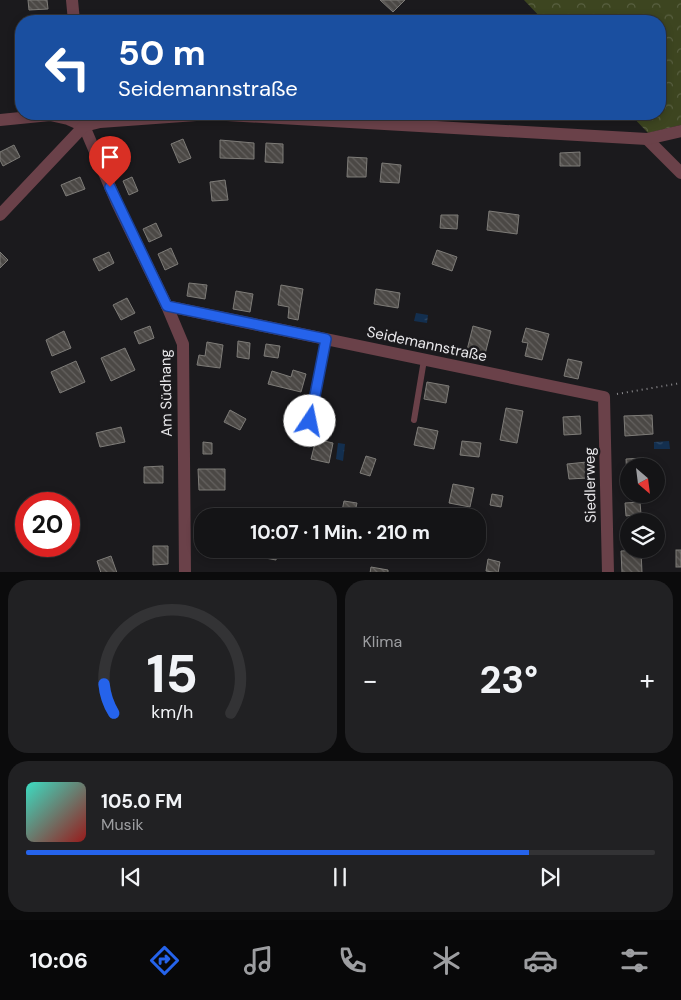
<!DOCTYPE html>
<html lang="de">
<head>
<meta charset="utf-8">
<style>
	body { margin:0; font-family:"DM Sans",sans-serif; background:#212123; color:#f1f3f6; height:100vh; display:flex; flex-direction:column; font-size:19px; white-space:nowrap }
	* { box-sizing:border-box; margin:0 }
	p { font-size:16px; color:#9d9ea1 }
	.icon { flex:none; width:28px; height:28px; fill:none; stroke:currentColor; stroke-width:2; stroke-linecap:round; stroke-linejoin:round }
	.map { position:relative; height:572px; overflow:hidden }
	.panel { display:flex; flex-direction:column; gap:8px; padding:8px; background:#0b0b0c; flex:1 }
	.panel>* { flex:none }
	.top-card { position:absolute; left:15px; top:15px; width:651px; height:105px; border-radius:20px; box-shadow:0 2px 8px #0003,0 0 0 1px #333335; background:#1a4fa0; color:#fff; overflow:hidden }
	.needle { width:32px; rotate:152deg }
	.controls { position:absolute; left:620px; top:458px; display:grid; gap:10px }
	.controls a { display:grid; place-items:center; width:45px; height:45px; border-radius:50%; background:#141416; box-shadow:0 2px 8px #0003,0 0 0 1px #333335; font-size:25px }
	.speed { position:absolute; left:15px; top:492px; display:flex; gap:10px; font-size:25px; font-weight:700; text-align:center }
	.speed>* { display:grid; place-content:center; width:65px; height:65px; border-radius:50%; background:#141416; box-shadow:0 2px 8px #0003,0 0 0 1px #333335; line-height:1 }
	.speed .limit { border:8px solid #d22; background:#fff; color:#111 }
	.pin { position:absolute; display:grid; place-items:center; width:42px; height:42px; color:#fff; margin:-51px -21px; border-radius:50% 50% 50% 0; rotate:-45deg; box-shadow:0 0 5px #0007 }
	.pin .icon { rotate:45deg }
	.me { position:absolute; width:55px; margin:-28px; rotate:11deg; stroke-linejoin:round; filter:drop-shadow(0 0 4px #0008) }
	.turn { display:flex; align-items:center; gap:18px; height:105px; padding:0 20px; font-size:22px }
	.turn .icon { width:65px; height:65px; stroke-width:2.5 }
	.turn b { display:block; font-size:35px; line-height:42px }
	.big { font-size:38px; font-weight:700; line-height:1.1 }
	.panel .tile { flex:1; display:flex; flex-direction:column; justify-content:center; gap:8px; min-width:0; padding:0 18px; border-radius:20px; background:#212123 }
	.panel .dial { align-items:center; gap:0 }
	.dial svg { height:130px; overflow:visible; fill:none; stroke:#333335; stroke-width:7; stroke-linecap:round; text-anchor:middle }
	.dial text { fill:#f1f3f6; stroke:none }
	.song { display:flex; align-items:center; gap:15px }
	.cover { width:60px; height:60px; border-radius:8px; background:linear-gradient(135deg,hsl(170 70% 55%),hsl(0 70% 35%)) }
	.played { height:5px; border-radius:2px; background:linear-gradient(90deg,#2563eb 80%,#333335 80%) }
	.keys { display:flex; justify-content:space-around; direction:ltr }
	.heat { display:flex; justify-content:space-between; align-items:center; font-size:28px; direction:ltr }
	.panel .tiles { flex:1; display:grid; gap:8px; grid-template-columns:1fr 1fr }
	.tile:last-child { grid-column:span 2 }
	.trip { position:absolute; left:194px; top:508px; width:292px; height:50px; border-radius:20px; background:#141416; box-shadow:0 2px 8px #0003,0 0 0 1px #333335; font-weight:700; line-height:50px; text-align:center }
	.tab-bar { display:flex; height:80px; justify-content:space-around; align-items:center; background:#080809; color:#9d9ea1 }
	.tab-bar .icon { width:35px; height:35px }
	.tab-bar .selected { color:#2563eb }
	.tab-bar b { font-size:22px; color:#f1f3f6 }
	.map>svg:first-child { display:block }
</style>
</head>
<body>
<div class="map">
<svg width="681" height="573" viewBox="0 0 681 573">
	<defs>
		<pattern id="forest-crowns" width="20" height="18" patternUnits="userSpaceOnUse" patternTransform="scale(1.25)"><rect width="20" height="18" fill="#3d4520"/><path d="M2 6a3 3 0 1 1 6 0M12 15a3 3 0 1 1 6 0" fill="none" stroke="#596041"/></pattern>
		<pattern id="water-ripples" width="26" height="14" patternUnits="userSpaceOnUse" patternTransform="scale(1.25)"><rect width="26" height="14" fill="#132f4f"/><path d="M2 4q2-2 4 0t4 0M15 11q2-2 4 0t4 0" fill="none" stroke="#354d68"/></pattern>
		<pattern id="building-back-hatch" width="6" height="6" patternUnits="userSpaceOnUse" patternTransform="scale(1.25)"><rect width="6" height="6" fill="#4b4845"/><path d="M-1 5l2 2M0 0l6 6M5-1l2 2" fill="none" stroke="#656260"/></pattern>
	</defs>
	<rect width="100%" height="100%" fill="#1b1a1d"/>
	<path fill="url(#forest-crowns)" d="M 524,0 L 681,0 L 681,125 L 648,133 L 630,114 L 660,114 L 660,21 L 544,21 Z"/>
	<g fill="url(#water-ripples)">
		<path d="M 416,313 L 428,315 L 427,323 L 414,321 Z"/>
		<path d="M 669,441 L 670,449 L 654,449 L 654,442 Z"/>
		<path d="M 338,443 L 345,444 L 343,461 L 336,459 Z"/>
	</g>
	<g fill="url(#building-back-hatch)" stroke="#7e7c78">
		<path d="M 28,0 L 47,0 L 48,9 L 29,10 Z"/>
		<path d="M 380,0 L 405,0 L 393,12 Z"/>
		<path d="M 21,33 L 21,51 L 20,52 L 18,34 Z"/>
		<path d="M 183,139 L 191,158 L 179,163 L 171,144 Z"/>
		<path d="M 120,140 L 130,162 L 116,168 L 106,146 Z"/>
		<path d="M 220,140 L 254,143 L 254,159 L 220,158 Z"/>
		<path d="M 266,143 L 283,144 L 283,163 L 265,162 Z"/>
		<path d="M 14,145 L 20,157 L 3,166 L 0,160 L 0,152 Z"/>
		<path d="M 580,152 L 580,166 L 560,166 L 560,153 Z"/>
		<path d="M 348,157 L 367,158 L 366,177 L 347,177 Z"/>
		<path d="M 382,163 L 401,165 L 399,183 L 380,182 Z"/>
		<path d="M 80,177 L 85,189 L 66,196 L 61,185 Z"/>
		<path d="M 132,177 L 138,191 L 129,195 L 123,181 Z"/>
		<path d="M 225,180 L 228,200 L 212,201 L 210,182 Z"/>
		<path d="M 489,211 L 519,215 L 517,234 L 487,230 Z"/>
		<path d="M 441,215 L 458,215 L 457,229 L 440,228 Z"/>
		<path d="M 156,223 L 162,236 L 149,242 L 143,229 Z"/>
		<path d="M 171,248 L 178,264 L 165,270 L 158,254 Z"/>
		<path d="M 437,250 L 457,257 L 452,271 L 432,264 Z"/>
		<path d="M 0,252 L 8,260 L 0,268 Z"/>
		<path d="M 109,252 L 114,263 L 99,271 L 93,259 Z"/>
		<path d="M 189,283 L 207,285 L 205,299 L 187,296 Z"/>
		<path d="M 281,285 L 303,289 L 298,320 L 288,318 L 289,307 L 278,305 Z"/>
		<path d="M 376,289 L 400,293 L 398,308 L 374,304 Z"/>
		<path d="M 236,291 L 253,294 L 250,312 L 233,309 Z"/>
		<path d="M 127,298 L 135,313 L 121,320 L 113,305 Z"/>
		<path d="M 150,326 L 154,338 L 139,344 L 134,332 Z"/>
		<path d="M 473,326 L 491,331 L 484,358 L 466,354 Z"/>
		<path d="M 526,328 L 549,334 L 542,360 L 525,356 L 528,343 L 522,342 Z"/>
		<path d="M 64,331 L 71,348 L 52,356 L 46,340 Z"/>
		<path d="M 238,341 L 250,343 L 249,359 L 237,357 Z"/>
		<path d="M 207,342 L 223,345 L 220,368 L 197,365 L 199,355 L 205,356 Z"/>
		<path d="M 266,344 L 280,346 L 278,358 L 264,356 Z"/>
		<path d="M 125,348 L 135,370 L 111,381 L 101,358 Z"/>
		<path d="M 568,359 L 582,362 L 578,379 L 564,376 Z"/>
		<path d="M 76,361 L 85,382 L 60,393 L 51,372 Z"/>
		<path d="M 293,370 L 306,374 L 301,392 L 268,384 L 272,371 L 291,377 Z"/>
		<path d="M 427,382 L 449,386 L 446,403 L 424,399 Z"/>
		<path d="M 506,408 L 523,411 L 517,443 L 500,440 Z"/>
		<path d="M 230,410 L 246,419 L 240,430 L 224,422 Z"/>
		<path d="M 652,415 L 653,434 L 625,436 L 624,416 Z"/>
		<path d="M 580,416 L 581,434 L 564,435 L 563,417 Z"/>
		<path d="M 121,427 L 125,442 L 100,447 L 96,433 Z"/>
		<path d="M 418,427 L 438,431 L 434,449 L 414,445 Z"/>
		<path d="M 316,439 L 333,443 L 329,463 L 311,459 Z"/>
		<path d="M 462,441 L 481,443 L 479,457 L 460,455 Z"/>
		<path d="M 203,442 L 212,443 L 212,454 L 203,454 Z"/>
		<path d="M 366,456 L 376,459 L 370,476 L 360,473 Z"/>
		<path d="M 644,458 L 645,466 L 629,466 L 629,478 L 627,478 L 626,459 Z"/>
		<path d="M 587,462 L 588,478 L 569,479 L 567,464 Z"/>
		<path d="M 163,466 L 163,483 L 144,483 L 144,467 Z"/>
		<path d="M 198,469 L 225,469 L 225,490 L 199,490 Z"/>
		<path d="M 453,484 L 474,488 L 470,507 L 449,503 Z"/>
		<path d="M 492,494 L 503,496 L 501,507 L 490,505 Z"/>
		<path d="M 344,501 L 357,503 L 354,516 L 341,516 Z"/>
		<path d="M 640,502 L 641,514 L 626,516 L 625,503 Z"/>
		<path d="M 153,546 L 168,546 L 168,564 L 153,565 Z"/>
		<path d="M 222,549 L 248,549 L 246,555 Z"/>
		<path d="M 262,549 L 278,549 L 276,560 L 260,557 Z"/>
		<path d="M 641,550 L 642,573 L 622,573 L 621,551 Z"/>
		<rect x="676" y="550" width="5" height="17"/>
		<path d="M 111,556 L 117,573 L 101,573 L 97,561 Z"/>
		<path d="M 488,559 L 500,562 L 498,573 L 486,571 Z"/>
		<path d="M 371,567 L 388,570 L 388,573 L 370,573 Z"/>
	</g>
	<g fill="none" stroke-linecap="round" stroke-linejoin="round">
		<path stroke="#8c8b8e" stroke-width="2" stroke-dasharray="1 4" stroke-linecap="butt" d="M 617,394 L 681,383"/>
		<g stroke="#6a4149" stroke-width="6">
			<path d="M 414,420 L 424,360"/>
			<path d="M 310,421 L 326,339"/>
		</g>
		<g stroke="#6a4149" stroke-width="12">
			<path d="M 72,0 L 74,21"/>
			<path d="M 83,114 L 84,126 L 117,203 L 167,306 L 183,344 L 185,573"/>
			<path d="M 0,120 L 50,115 L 68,119 L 84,126"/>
			<path d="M 647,139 L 681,173"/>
			<path d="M 0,215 L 84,126 L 100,122 L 210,114 L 647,139 L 681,131"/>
			<path d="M 167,306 L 604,397 L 608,573"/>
		</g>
	</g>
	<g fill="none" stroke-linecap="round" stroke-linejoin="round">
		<defs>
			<path id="route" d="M 110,187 L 167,306 L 326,339 L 310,421"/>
		</defs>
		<use href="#route" stroke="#184099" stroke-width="12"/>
		<use href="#route" stroke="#2563eb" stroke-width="9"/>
	</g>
	<g text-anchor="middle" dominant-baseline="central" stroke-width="5" stroke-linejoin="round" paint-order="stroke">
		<g font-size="15" fill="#e9e8eb" stroke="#1b1a1d">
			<text transform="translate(427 344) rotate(12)">Seidemannstraße</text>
			<text transform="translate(166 393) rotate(-91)">Am Südhang</text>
			<text transform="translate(590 485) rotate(-91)">Siedlerweg</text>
		</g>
	</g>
</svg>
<div class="controls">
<a><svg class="needle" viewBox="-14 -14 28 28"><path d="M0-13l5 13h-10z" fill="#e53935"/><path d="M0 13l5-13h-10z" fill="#9d9ea1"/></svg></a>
<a><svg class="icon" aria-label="layers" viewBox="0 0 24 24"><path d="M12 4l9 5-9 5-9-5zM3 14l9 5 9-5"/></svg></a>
</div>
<div class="speed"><div class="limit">20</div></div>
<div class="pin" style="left:110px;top:187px;background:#d93025"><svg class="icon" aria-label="arrive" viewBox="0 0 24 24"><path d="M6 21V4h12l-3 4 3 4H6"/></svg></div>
<svg class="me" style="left:310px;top:421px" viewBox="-20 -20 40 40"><circle r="19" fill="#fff"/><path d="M0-13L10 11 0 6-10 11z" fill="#2563eb"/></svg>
<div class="trip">10:07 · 1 Min. · 210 m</div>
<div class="top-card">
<div class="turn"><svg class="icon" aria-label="left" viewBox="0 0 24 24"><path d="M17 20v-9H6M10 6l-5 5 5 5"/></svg><div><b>50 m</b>Seidemannstraße</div></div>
</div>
</div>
<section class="panel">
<div class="tiles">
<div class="tile dial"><svg viewBox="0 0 100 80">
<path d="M14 69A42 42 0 1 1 86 69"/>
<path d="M14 69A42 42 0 0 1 8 51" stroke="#2563eb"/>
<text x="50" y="56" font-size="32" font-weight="700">15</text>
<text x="50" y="72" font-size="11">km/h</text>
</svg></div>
<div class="tile"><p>Klima</p>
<div class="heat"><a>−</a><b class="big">23°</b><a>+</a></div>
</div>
<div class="tile">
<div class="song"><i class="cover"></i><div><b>105.0 FM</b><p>Musik</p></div></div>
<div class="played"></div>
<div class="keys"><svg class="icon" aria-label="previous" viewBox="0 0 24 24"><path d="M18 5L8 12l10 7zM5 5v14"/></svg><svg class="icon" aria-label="pause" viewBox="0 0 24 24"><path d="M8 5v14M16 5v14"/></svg><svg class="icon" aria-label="next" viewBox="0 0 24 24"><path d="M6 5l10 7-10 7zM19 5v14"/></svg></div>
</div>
</div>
</section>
<nav class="tab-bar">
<b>10:06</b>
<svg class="icon selected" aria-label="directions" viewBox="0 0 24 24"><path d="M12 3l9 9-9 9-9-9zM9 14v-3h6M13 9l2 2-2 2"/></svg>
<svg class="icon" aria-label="music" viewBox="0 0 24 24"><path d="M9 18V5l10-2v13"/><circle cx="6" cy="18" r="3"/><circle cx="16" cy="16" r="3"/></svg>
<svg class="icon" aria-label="phone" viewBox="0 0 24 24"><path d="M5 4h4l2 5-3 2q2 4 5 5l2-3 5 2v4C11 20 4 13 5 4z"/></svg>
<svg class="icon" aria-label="climate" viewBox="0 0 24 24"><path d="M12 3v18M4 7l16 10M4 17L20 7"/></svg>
<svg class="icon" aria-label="car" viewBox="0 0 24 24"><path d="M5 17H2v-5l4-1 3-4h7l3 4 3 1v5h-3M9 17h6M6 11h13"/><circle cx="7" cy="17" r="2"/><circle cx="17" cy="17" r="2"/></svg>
<svg class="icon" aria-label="filters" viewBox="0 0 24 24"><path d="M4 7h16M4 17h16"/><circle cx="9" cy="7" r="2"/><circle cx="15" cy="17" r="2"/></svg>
</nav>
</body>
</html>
